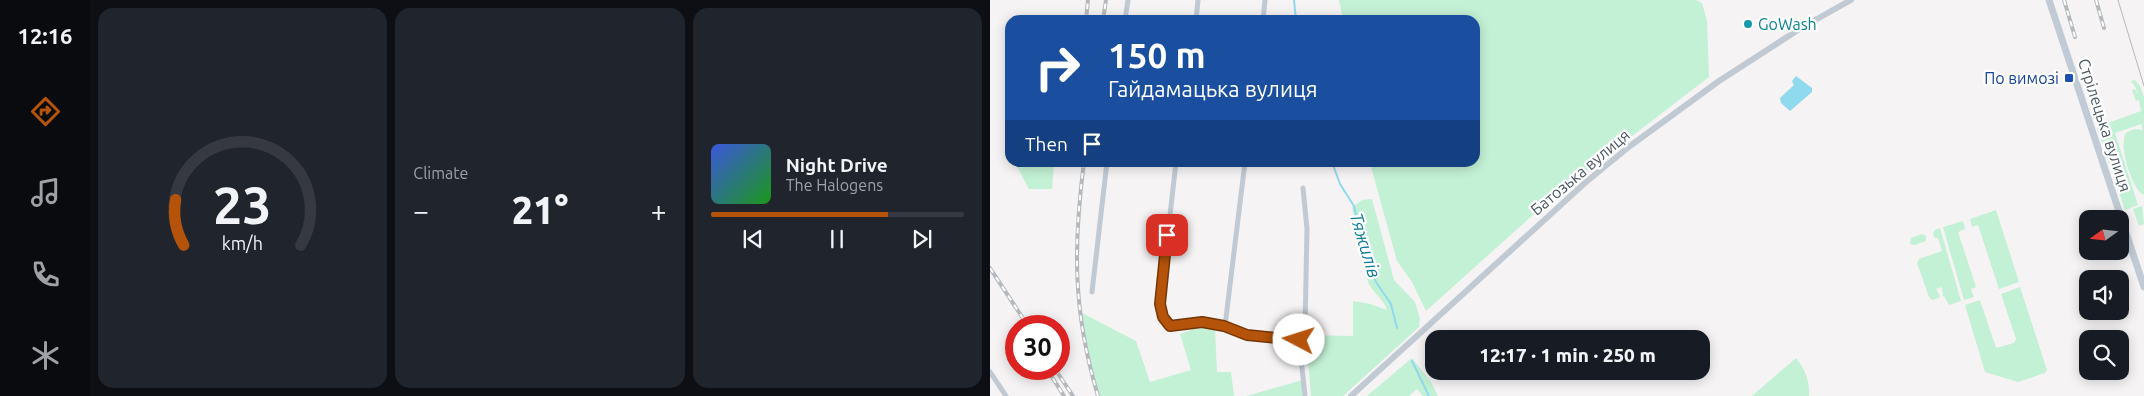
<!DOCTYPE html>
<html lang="en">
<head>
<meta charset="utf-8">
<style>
	body { margin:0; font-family:Ubuntu,sans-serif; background:#20242c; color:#f1f3f6; height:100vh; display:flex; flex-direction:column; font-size:19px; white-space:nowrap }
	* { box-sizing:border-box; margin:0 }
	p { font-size:16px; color:#9ea1a6 }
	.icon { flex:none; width:28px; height:28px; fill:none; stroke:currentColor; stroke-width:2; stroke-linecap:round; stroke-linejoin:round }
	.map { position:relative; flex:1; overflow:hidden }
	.sheet { display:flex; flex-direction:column; gap:8px; padding:8px; background:#0d0f14; width:900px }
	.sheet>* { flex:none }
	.banner { position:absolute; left:15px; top:15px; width:475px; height:152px; border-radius:15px; box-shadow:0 2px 12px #0003; background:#1a4fa0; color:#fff; overflow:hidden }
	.needle { width:32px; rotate:255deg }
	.buttons { position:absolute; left:1089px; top:210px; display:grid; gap:10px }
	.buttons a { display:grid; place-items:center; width:50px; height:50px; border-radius:10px; background:#171b24; box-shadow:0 2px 12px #0003; font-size:25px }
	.speed { position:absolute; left:15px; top:315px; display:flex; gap:10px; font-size:25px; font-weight:700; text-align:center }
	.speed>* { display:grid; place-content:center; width:65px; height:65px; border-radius:50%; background:#171b24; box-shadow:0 2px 12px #0003; line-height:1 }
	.speed .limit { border:8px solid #d22; background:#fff; color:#111 }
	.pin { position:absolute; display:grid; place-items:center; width:42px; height:42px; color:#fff; margin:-21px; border-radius:10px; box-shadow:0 2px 8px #0006 }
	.me { position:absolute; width:55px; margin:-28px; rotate:275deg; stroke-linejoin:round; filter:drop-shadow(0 0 4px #0008) }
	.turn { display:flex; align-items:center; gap:18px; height:105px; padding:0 20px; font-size:22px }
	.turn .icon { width:65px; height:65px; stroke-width:2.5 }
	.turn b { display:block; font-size:35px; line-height:42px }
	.then { display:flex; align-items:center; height:48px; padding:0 20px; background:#0003; gap:10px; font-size:19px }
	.big { font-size:38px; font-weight:800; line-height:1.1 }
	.sheet .card { flex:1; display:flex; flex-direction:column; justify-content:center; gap:8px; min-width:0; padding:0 18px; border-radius:15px; background:#20242c }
	.sheet .dial { align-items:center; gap:0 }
	.dial svg { height:130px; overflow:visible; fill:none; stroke:#363941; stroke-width:7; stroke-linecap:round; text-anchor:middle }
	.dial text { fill:#f1f3f6; stroke:none }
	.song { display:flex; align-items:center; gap:15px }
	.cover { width:60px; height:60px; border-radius:8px; background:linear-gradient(135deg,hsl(230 70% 55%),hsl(120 70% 35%)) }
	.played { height:5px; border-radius:2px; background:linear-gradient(90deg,#b45309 70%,#363941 70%) }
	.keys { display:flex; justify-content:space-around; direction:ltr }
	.heat { display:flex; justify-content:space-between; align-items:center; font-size:28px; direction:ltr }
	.sheet .tiles { flex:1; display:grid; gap:8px; grid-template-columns:repeat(3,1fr) }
	.trip { position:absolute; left:435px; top:330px; width:285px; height:50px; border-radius:15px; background:#171b24; box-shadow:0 2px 12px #0003; font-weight:800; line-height:50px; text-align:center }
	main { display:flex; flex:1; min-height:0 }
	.tab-bar { display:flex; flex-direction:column; width:90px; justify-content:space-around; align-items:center; background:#090b0e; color:#9ea1a6 }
	.tab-bar .icon { width:35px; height:35px }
	.tab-bar .on { color:#b45309 }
	.tab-bar b { font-size:22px; color:#f1f3f6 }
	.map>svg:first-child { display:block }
</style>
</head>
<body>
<main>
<nav class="tab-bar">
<b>12:16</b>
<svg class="icon on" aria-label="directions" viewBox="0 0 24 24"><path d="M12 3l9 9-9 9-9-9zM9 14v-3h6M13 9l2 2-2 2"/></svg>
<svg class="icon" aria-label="music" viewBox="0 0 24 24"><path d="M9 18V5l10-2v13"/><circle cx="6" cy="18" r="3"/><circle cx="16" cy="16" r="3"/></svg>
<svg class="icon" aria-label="phone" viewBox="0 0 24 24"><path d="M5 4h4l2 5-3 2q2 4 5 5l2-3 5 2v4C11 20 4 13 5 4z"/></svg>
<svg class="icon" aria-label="climate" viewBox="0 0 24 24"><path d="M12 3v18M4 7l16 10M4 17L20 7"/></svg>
</nav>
<section class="sheet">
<div class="tiles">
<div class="card dial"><svg viewBox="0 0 100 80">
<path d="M14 69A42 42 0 1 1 86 69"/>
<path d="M14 69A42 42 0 0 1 9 41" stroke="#b45309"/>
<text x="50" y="56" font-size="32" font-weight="700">23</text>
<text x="50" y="72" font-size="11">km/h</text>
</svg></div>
<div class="card"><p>Climate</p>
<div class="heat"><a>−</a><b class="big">21°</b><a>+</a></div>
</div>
<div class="card">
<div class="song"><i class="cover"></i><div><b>Night Drive</b><p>The Halogens</p></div></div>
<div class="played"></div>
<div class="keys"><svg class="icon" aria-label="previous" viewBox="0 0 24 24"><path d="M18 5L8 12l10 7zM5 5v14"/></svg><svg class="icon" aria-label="pause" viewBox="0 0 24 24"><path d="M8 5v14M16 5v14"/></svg><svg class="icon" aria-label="next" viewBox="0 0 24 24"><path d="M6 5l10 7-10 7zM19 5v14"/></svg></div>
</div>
</div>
</section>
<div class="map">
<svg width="1154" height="396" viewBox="0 0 1154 396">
	<rect width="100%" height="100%" fill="#f5f3f3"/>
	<g fill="#c3f1d5">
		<path d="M 349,0 L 706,0 L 712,3 L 717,21 L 719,77 L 564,196 L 436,311 L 422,282 L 407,261 L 380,163 L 485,162 L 485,20 L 353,20 Z"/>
		<path d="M 1145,80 L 1150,86 L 1154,97 L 1154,195 C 1142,190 1128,145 1136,133 L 1144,129 L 1153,130 L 1151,124 L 1125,133 L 1148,205 L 1135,210 L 1107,127 L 1151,111 L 1149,100 L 1146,101 L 1142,90 L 1145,89 L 1148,96 L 1146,88 L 1141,81 Z"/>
		<path d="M 25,163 L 64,163 L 62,189 L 39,189 Z"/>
		<path d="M 382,199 L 404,280 L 425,302 L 430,319 L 429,327 L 353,396 L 321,396 L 318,358 L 320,335 L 363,336 L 363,301 L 380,304 L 397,310 C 394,299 384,294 379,284 C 371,266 366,229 362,207 L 372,200 Z"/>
		<path d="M 1152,206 L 1154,224 L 1149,226 L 1143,209 Z"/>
		<path d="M 1006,210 L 1029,282 L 1009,289 L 988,225 L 982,227 L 980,219 Z"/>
		<path d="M 973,221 L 975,229 L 968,232 L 986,287 L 981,289 L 984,297 L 974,300 L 953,227 Z"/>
		<path d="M 950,228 L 971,301 L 959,305 L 954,296 L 953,296 L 952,287 L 946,289 L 950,296 L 949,298 L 942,300 L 939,297 L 927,263 L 929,259 L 952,251 L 948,238 L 945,238 L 943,234 L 945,230 Z"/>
		<path d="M 932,234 L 936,236 L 936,241 L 925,245 L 920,244 L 921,238 Z"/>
		<path d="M 1030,287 L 1057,370 L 1055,373 L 1028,382 L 995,372 L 975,305 L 990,300 L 1006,348 L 1024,343 L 1026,339 L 1011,294 Z"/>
		<path d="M 90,312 L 146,341 L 160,382 L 201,370 L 190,334 L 209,327 L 225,330 L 227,372 L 241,372 L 244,396 L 108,396 Z"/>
		<path d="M 422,358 L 441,382 L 448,396 L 433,396 L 427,389 L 419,396 L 377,396 Z"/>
		<path d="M 806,358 C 815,369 820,381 819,396 L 762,396 Z"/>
		<path d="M 313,380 L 315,396 L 256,396 Z"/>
	</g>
	<path fill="#90daee" d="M 806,76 L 822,88 L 822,92 L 800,111 L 791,103 L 790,98 L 804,85 L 802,81 Z"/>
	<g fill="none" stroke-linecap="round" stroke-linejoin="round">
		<g stroke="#90daee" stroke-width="2">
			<path d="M 304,0 L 306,20"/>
			<path d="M 342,162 L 350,184 L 364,206 L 375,254 L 386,282 L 401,304 L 407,328"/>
			<path d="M 422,361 L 439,396"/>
		</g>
		<g stroke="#c1cad2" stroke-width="5">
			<path d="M 135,20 L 138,0"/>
			<path d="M 206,20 L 208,0"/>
			<path d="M 273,20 L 275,0"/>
			<path d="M 186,162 L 170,304 C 171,311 172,321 179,325 C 189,330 203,321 213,322 C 229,324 240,331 255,335 C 272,339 292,339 309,340"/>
			<path d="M 313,188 L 317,229 L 315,328 L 309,340 L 315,396"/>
			<path d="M 102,292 L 117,162"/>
			<path d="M 235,326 L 255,162"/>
			<path d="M 0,372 L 16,396"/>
		</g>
		<path stroke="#c1cad2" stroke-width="6" d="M 361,396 L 596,182 L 640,146 L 729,81 L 811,28 L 861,0"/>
		<path stroke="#c1cbd6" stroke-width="7" d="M 1059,0 L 1154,287"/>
		<path stroke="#b5b8bd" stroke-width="1" d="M 1128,0 L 1154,86"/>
		<defs>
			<g id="rail">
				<path d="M 1074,0 L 1085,37"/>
				<path d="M 1106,0 L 1114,28"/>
				<path d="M 96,20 L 98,0"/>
				<path d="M 113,20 L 116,0"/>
				<path d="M 94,162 C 83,248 83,312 108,396"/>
				<path d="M 0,268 L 38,326"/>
				<path d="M 57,369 L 74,396"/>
				<path d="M 65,369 L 83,396"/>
			</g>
		</defs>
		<use href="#rail" stroke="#b5b8bd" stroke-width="4"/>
		<use href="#rail" stroke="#fff" stroke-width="2" stroke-dasharray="5.5" stroke-linecap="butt"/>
	</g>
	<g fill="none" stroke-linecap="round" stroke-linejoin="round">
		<defs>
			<path id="route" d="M 177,235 L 170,304 L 173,317 L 180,326 L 212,322 L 234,326 L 257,335 L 309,340"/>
		</defs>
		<use href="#route" stroke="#753606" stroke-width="12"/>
		<use href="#route" stroke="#b45309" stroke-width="9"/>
	</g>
	<circle fill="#0f9aa8" stroke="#fff" stroke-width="2" cx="758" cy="24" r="5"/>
	<rect fill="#1a4fb4" stroke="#fff" stroke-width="2" x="1074" y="73" width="10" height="10" rx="2.5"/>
	<g text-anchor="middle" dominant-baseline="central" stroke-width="4.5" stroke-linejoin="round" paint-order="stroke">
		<g font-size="16" fill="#0d838f" stroke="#fff" text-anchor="start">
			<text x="768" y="24">GoWash</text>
		</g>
		<g font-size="16" fill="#164399" stroke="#fff" text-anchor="end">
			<text x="1069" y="78">По вимозі</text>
		</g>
		<g font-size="16" fill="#4a5661" stroke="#fff">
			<text transform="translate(1115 125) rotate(72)">Стрілецька вулиця</text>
			<text transform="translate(590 172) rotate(-40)">Батозька вулиця</text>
		</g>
		<g font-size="18" font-style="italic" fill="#0c7c9b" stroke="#fff">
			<text transform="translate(376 245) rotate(73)">Тяжилів</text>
		</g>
	</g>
</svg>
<div class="buttons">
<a><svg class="needle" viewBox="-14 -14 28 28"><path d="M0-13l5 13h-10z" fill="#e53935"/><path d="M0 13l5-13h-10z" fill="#9ea1a6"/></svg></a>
<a><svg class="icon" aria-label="sound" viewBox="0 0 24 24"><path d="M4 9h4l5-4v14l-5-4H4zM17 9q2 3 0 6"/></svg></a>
<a><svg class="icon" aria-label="search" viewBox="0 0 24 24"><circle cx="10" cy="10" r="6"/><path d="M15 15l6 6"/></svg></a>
</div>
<div class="speed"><div class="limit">30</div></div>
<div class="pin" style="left:177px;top:235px;background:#d93025"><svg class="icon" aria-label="arrive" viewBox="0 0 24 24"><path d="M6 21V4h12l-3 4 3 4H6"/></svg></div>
<svg class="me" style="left:309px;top:340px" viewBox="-20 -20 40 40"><circle r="19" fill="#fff"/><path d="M0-13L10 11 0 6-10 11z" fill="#b45309"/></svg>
<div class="trip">12:17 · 1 min · 250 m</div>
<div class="banner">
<div class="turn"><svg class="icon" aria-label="right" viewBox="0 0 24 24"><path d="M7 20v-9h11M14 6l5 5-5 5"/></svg><div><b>150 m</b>Гайдамацька вулиця</div></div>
<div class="then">Then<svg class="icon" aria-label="arrive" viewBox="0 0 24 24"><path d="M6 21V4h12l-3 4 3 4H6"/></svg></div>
</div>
</div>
</main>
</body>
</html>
